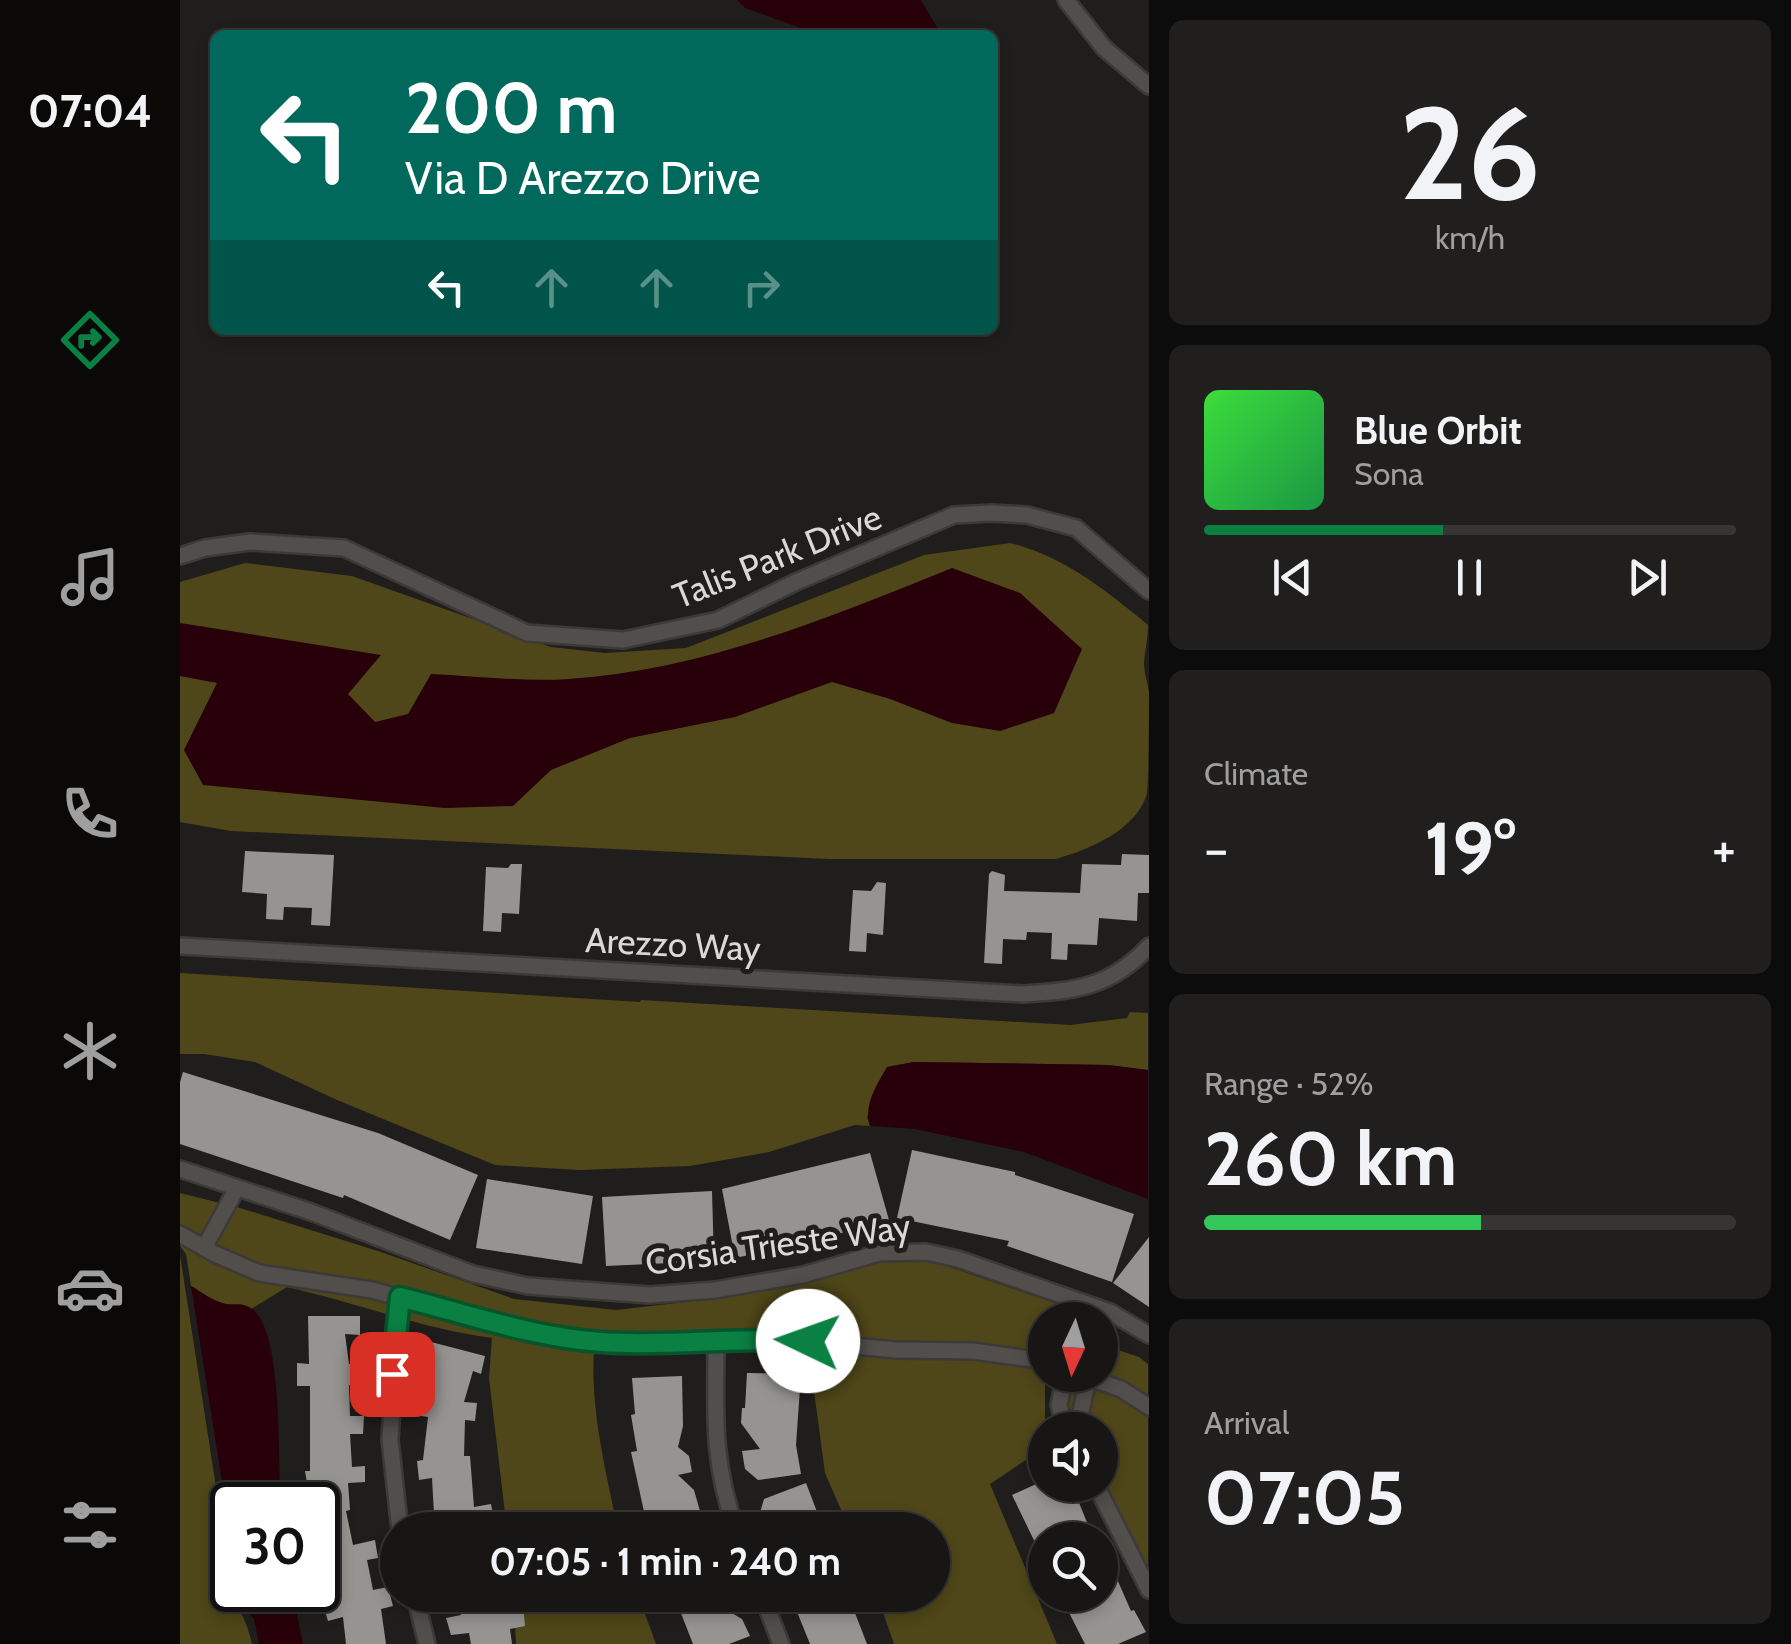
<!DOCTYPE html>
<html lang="en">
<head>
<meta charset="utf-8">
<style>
	body { margin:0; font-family:Cabin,sans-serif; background:#211f1e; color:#f1f3f6; height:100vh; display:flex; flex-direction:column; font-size:38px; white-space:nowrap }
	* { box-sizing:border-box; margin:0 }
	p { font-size:32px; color:#9f9fa0 }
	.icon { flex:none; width:55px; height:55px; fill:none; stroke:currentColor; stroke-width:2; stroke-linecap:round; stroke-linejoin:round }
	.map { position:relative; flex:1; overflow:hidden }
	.panel { display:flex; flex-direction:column; gap:20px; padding:20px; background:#0d0c0c; width:642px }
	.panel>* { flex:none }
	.hud { position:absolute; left:30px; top:30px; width:788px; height:305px; border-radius:15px; box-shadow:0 5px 15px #0003,0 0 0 2px #363534; background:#00695c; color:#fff; overflow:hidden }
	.needle { width:65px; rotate:184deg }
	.fabs { position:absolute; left:848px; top:1302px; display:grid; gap:20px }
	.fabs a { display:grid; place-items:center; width:90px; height:90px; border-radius:50%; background:#181615; box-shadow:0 5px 15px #0003,0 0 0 2px #363534; font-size:50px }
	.speed { position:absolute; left:30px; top:1482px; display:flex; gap:20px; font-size:50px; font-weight:700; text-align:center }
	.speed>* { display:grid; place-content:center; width:130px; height:130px; border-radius:50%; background:#181615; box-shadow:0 5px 15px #0003,0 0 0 2px #363534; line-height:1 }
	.speed .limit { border:5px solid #111; border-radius:15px; background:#fff; color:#111 }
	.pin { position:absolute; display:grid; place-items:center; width:85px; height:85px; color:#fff; margin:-42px; border-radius:20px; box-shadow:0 5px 15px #0006 }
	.me { position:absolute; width:110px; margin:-55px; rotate:273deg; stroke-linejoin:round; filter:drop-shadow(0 0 8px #0008) }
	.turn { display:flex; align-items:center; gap:35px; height:210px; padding:0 30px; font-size:45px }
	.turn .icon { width:130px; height:130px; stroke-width:2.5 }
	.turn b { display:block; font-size:70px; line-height:85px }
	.lanes { display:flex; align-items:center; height:95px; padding:0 30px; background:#0003; justify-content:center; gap:50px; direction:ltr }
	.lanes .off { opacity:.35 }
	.big { font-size:75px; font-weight:800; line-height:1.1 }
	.panel .card { flex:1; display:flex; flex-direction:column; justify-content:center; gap:15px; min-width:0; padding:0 35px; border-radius:15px; background:#211f1e }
	.panel .dial { align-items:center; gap:0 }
	.dial b { font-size:130px; line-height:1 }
	.song { display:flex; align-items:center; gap:30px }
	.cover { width:120px; height:120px; border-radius:15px; background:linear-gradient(135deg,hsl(120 70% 55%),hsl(140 70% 35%)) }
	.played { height:10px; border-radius:5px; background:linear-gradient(90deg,#0b8043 45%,#363534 45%) }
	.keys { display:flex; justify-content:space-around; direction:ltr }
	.heat { display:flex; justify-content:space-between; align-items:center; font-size:55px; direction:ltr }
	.charge { height:15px; border-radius:8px; background:linear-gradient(90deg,#34c759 52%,#363534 0) }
	.trip { position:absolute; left:200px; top:1512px; width:570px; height:100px; border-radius:50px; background:#181615; box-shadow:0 5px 15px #0003,0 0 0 2px #363534; font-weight:800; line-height:100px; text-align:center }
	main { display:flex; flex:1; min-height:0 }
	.tabs { display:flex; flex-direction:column; width:180px; justify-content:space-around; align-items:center; background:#0a0908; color:#9f9fa0 }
	.tabs .icon { width:70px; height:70px }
	.tabs .current { color:#0b8043 }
	.tabs b { font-size:45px; color:#f1f3f6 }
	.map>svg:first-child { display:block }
</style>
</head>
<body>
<main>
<nav class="tabs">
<b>07:04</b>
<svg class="icon current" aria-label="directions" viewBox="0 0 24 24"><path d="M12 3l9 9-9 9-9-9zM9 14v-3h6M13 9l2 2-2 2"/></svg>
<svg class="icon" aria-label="music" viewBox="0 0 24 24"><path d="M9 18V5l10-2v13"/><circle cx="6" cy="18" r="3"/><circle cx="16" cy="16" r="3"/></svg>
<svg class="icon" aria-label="phone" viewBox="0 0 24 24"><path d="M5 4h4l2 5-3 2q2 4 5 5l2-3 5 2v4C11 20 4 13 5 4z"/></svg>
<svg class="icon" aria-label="climate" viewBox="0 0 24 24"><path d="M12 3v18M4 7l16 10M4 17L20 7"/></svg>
<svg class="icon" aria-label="car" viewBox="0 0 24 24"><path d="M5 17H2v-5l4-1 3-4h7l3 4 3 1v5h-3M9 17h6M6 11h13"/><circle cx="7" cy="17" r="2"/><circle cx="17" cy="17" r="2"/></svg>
<svg class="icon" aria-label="filters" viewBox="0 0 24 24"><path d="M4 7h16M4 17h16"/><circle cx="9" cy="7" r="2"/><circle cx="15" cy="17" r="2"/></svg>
</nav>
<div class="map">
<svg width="969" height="1644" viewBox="0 0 969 1644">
	<rect width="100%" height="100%" fill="#201e1c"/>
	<g fill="#4f4719">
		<path d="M 830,543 C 885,557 925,590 968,625 C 968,639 965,650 964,663 C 964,673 968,683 969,693 C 969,716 969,774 967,794 C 955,831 910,849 876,859 L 649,859 L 51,831 L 0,822 L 0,582 L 65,563 L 172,576 L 371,647 L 425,653 L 506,648 L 744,555 Z"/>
		<path d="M 0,973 L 460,1002 L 461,1000 L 890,1025 L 947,1018 L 950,1012 L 968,1013 L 968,1070 L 928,1065 L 734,1062 L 707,1067 L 687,1117 L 690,1126 L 675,1125 L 589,1152 L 510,1166 L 399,1170 L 315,1165 L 157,1100 L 75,1062 L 24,1054 L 0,1054 Z"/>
		<path d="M 0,1193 L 60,1208 L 201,1252 L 334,1299 L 436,1310 L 523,1300 L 635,1280 L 702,1260 L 740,1257 L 875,1303 L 873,1320 L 865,1320 L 865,1447 L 810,1484 L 877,1644 L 714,1644 L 697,1595 L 752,1595 L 752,1530 L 670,1530 L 645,1473 L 634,1391 L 648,1370 L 612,1352 L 414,1350 C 410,1410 426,1471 438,1530 L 327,1530 L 309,1378 L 312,1338 C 242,1329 175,1302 107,1287 L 71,1309 C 62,1304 54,1306 44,1304 C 32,1301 21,1292 11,1286 L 6,1254 L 0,1246 Z"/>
		<path d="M 0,1255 L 52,1590 C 58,1609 68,1623 72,1644 L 0,1644 Z"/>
		<path d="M 920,1344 L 959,1357 L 968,1364 L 968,1588 L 920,1485 L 920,1430 L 890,1430 L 887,1375 L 920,1375 Z"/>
		<path d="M 333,1595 L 458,1595 L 476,1644 L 336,1644 Z"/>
	</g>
	<g fill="#280009">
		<path d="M 557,0 L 741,0 L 758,29 L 757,35 L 640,35 L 565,8 Z"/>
		<path d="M 772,568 L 840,593 L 902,649 L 874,713 L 820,731 L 772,723 L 710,699 L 652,682 L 555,717 L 450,738 L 371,770 L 333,806 L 265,808 L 23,785 L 4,750 L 37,683 L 0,676 L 0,623 L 201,655 L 168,694 L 195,722 L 228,714 L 251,674 C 296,676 344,682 389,679 C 522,670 649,618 772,568 Z"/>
		<path d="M 734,1062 L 928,1065 L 968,1070 L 968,1199 L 844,1152 L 735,1129 L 690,1126 C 683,1106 697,1084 707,1067 Z"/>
		<path d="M 11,1286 C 22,1292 32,1301 46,1304 C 54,1305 62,1303 69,1307 C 105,1325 97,1466 101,1505 L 52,1505 L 52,1545 Z"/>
		<path d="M 60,1590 L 112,1590 L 123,1644 L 79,1644 L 74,1619 L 62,1605 Z"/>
	</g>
	<g fill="#969491">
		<path d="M 65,851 L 154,855 L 150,926 L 131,925 L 132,908 L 104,907 L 103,920 L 86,919 L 87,894 L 62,892 Z"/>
		<path d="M 942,854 L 969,855 L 969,893 L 958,893 L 957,921 L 919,918 L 917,945 L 888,944 L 887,960 L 871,959 L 872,933 L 847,932 L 846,940 L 823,939 L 822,964 L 804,963 L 809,874 L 812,871 L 825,875 L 824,891 L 900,893 L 902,864 L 941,865 Z"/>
		<path d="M 331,864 L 342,864 L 339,914 L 322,913 L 321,932 L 303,931 L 306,867 L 328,868 Z"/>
		<path d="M 697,882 L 706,883 L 703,935 L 687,933 L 686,952 L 669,951 L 673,890 L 691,891 Z"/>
		<path d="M 3,1072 L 198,1133 L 298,1175 L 270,1240 L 164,1195 L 163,1198 L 0,1144 L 0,1082 Z"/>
		<path d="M 732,1150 L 835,1172 L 835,1175 L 954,1214 L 932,1282 L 827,1246 L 829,1241 L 717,1218 Z"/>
		<path d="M 690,1153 L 709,1220 L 625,1243 L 555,1258 L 542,1189 Z"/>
		<path d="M 307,1179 L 413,1196 L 402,1264 L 296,1248 Z"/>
		<path d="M 532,1191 L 534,1261 L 426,1266 L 422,1197 Z"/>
		<path d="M 969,1237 L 969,1307 L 933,1283 Z"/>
		<path d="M 128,1316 L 180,1316 L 180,1335 L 165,1334 L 169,1364 L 185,1365 L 183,1385 L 169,1385 L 170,1416 L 184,1416 L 183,1434 L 170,1434 L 172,1467 L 185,1466 L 185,1482 L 168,1483 L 170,1510 L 166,1511 L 173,1545 L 195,1540 L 198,1558 L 187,1560 L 193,1590 L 208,1587 L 213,1606 L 201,1609 L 206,1644 L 166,1644 L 163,1617 L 148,1621 L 142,1601 L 155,1598 L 148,1569 L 141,1570 L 138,1552 L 138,1505 L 131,1505 L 125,1471 L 130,1471 L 130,1386 L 117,1386 L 117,1363 L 129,1364 Z"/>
		<path d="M 251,1342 L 305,1356 L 301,1374 L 293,1371 L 284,1402 L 297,1403 L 295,1421 L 285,1420 L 284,1456 L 290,1456 L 294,1507 L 311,1504 L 315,1525 L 300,1530 L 246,1530 L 244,1516 L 254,1514 L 252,1478 L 239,1480 L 237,1461 L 243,1460 L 248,1417 L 234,1415 L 237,1398 L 253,1399 L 255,1361 L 248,1358 Z"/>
		<path d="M 567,1373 L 621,1374 L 616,1445 L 621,1474 L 578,1480 L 565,1469 L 562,1451 L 580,1449 L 561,1423 L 562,1408 L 565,1408 Z"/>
		<path d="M 502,1376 L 503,1426 L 498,1447 L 509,1456 L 512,1472 L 498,1475 L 514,1490 L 524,1525 L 521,1530 L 468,1530 L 451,1452 L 457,1451 L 451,1415 L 455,1414 L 452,1378 Z"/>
		<path d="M 865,1480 L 865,1485 L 892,1485 L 914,1540 L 865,1540 L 865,1563 L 832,1495 Z"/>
		<path d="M 626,1483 L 644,1530 L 585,1530 L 579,1516 L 584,1499 Z"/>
		<path d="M 920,1540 L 951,1611 L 954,1610 L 966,1632 L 938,1644 L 905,1644 L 880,1595 L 920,1595 Z"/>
		<path d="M 275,1595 L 311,1595 L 316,1610 L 343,1605 L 345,1626 L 330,1629 L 332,1644 L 291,1644 L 289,1633 L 271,1635 L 266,1618 L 281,1615 Z"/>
		<path d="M 502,1595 L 551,1595 L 545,1609 L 562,1619 L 570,1636 L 549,1644 L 513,1644 L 495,1598 Z"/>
		<path d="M 618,1595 L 668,1595 L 687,1644 L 630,1644 L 611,1597 Z"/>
	</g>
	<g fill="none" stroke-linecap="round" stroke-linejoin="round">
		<defs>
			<g id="minor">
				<path d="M 886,0 L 924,48 L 969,86"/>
				<path d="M 0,556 L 25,548 L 70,542 L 164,548 L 347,633 L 443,640 L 538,620 L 616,582 L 774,515 L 812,513 L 847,515 L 896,528 L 969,591"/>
				<path d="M 0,946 L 843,994 C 896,991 931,987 969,946"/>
				<path d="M 0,1169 L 131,1212 L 293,1274 L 348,1286 L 470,1295 L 535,1290 L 623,1275 L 699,1253 L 746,1252 L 778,1259 L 930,1312 L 969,1335"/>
				<path d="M 0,1234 L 35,1254 L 79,1273 L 192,1290 L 338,1330 L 392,1339 L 469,1343 L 600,1339 L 716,1350 L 793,1351 L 865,1361"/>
				<path d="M 24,1248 L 57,1188"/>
				<path d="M 219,1297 L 210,1440 L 220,1530"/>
				<path d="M 920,1338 L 930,1312"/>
				<path d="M 536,1341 C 536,1414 531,1458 556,1530"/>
				<path d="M 901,1375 L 941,1389 L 969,1407"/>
				<path d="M 885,1430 L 879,1405 L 885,1375"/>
				<path d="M 901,1430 L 901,1411 L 909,1375"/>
				<path d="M 916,1485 L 969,1590"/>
				<path d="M 235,1595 L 247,1644"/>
				<path d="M 582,1595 L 601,1644"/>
			</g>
		</defs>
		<use href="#minor" stroke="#3c3a39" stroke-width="20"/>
		<use href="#minor" stroke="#514e4c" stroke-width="15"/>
	</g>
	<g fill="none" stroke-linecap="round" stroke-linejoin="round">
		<defs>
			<path id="route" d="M 212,1374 L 220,1297 C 287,1314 351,1337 421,1342 C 490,1347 559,1336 628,1341"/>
		</defs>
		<use href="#route" stroke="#07532c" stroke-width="25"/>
		<use href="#route" stroke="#0b8043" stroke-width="18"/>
	</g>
	<g text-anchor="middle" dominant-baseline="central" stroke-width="10" stroke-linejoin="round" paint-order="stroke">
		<g font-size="35" fill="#dbd9d8" stroke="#201e1c">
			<text transform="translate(597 556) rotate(-22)">Talis Park Drive</text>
			<text transform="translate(493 944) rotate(3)">Arezzo Way</text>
			<text transform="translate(598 1244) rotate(-8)">Corsia Trieste Way</text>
		</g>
	</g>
</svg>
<div class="fabs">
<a><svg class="needle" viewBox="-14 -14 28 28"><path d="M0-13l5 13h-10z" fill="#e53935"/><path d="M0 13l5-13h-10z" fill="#9f9fa0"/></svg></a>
<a><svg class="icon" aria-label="sound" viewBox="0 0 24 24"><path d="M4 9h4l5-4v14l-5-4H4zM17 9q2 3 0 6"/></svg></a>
<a><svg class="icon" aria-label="search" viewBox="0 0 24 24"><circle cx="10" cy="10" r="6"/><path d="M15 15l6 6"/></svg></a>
</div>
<div class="speed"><div class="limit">30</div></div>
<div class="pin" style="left:212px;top:1374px;background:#d93025"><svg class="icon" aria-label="arrive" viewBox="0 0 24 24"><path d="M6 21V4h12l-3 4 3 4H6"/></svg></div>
<svg class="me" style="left:628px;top:1341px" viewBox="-20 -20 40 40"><circle r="19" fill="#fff"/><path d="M0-13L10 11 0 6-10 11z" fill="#0b8043"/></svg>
<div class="trip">07:05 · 1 min · 240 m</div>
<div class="hud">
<div class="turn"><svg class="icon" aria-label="left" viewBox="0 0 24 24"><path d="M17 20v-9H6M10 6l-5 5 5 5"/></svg><div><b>200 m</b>Via D Arezzo Drive</div></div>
<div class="lanes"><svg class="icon" aria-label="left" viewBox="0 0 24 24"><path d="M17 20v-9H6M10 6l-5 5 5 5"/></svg><svg class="icon off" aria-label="ahead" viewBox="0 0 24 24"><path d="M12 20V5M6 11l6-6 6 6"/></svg><svg class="icon off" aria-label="ahead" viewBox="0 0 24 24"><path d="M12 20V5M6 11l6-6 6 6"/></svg><svg class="icon off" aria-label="right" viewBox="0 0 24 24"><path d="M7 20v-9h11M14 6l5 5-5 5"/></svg></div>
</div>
</div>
<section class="panel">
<div class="card dial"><b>26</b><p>km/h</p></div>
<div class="card">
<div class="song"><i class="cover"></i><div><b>Blue Orbit</b><p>Sona</p></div></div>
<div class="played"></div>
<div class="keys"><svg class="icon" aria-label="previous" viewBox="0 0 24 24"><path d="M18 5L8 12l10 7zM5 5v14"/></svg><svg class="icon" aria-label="pause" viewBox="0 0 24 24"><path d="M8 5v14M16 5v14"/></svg><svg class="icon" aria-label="next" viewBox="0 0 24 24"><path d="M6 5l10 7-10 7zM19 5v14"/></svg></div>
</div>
<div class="card"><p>Climate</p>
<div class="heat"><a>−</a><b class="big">19°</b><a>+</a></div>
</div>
<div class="card"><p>Range · 52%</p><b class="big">260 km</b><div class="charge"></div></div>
<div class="card"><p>Arrival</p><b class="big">07:05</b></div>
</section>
</main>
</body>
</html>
